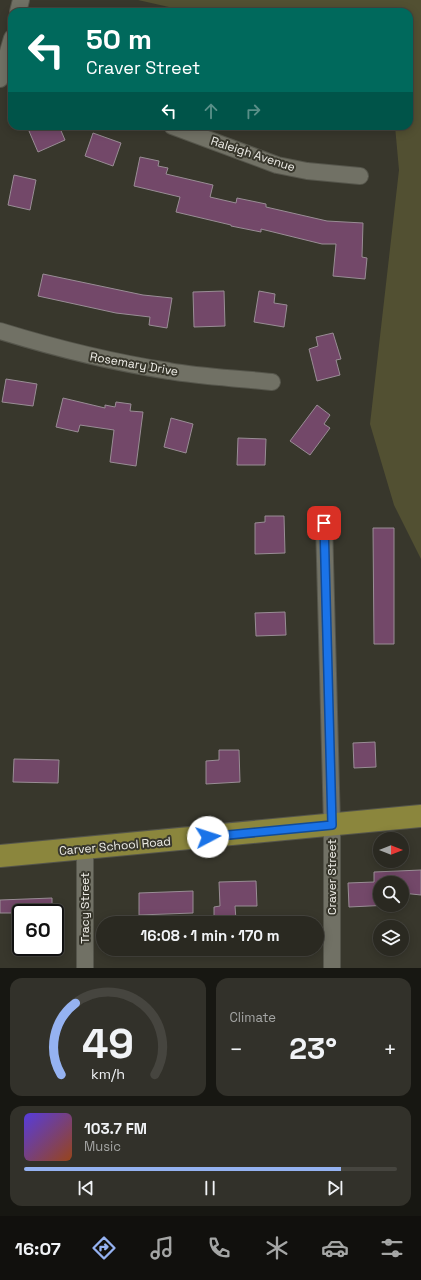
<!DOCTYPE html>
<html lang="en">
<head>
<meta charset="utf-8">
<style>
	body { margin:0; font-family:"Space Grotesk",sans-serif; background:#32312a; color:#f1f3f6; height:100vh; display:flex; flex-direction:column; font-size:15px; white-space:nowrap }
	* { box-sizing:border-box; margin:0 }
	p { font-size:13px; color:#a5a6a5 }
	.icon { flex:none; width:22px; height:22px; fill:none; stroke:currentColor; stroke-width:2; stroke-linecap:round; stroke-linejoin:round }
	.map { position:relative; height:968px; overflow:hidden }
	.sheet { display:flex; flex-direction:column; gap:10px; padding:10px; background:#171712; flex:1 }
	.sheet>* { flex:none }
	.banner { position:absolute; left:8px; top:8px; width:405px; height:122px; border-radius:12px; box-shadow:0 2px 10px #0003,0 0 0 1px #46453f; background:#00695c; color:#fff; overflow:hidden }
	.needle { width:26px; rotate:90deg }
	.buttons { position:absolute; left:373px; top:832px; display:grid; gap:8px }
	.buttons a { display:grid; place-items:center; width:36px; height:36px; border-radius:50%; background:#2a2921; box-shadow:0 2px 10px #0003,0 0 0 1px #46453f; font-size:20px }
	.speed { position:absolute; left:12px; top:904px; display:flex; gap:8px; font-size:20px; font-weight:700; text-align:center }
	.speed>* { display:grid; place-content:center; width:52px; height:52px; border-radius:50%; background:#2a2921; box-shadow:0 2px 10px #0003,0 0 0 1px #46453f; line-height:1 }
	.speed .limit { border:2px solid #111; border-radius:6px; background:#fff; color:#111 }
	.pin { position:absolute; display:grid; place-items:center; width:34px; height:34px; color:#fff; margin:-17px; border-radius:8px; box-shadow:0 2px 6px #0006 }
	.me { position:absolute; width:44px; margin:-22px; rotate:85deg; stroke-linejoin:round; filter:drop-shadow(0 0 3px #0008) }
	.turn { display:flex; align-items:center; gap:14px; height:84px; padding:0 12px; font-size:18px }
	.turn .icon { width:52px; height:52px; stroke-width:2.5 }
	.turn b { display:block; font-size:28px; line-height:34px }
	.lanes { display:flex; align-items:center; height:38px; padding:0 12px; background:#0003; justify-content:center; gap:20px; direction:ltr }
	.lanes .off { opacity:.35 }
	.big { font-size:30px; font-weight:700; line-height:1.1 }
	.sheet .tile { flex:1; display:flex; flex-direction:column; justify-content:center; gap:6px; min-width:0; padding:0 14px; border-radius:12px; background:#32312a }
	.sheet .dial { align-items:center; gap:0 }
	.dial svg { height:104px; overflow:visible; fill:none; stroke:#46453f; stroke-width:7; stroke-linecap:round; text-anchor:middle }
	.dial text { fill:#f1f3f6; stroke:none }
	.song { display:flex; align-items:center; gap:12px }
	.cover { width:48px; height:48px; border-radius:6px; background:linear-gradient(135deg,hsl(250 70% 55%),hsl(20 70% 35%)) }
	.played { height:4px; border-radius:2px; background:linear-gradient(90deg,#95b2f1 85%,#46453f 85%) }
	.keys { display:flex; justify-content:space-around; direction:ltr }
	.heat { display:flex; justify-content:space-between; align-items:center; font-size:22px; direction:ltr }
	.sheet .tiles { flex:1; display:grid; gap:10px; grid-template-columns:1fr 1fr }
	.tile:last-child { grid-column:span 2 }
	.trip { position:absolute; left:96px; top:916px; width:228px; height:40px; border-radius:20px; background:#2a2921; box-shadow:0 2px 10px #0003,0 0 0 1px #46453f; font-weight:700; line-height:40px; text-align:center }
	.tab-bar { display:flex; height:64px; justify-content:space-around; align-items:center; background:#11100d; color:#a5a6a5 }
	.tab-bar .icon { width:28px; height:28px }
	.tab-bar .active { color:#95b2f1 }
	.tab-bar b { font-size:18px; color:#f1f3f6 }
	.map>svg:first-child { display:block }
</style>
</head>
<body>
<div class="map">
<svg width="421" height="968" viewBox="0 0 421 968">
	<rect width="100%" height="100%" fill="#38372c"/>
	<path fill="#525032" d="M 138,0 L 421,0 L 421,559 L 394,505 L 370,424 L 399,170 L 395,126 L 409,126 L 409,12 L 191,12 Z"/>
	<g fill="#734869" stroke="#998d95">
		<path d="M 41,126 L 59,126 L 65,140 L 38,152 L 29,131 Z"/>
		<path d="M 93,133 L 121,143 L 113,166 L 85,156 Z"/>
		<path d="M 140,157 L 159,161 L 158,166 L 168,168 L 166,174 L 213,185 L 210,197 L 236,203 L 237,198 L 266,204 L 266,207 L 327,221 L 363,223 L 362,257 L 367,258 L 365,279 L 333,276 L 336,244 L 322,244 L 261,229 L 261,232 L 231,226 L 231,225 L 176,212 L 180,197 L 134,186 Z"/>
		<path d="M 14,175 L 36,180 L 30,210 L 8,205 Z"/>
		<path d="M 43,274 L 143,295 L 172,298 L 167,328 L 149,325 L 150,317 L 116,313 L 38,296 Z"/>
		<path d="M 224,291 L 225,326 L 194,327 L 193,292 Z"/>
		<path d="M 259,291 L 275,294 L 274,303 L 287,305 L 284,327 L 254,322 Z"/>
		<path d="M 333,333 L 341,359 L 336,360 L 340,375 L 317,381 L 309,349 L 318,346 L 316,337 Z"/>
		<path d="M 6,379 L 37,384 L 33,406 L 2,402 Z"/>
		<path d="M 63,398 L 105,408 L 105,405 L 115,407 L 116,402 L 131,404 L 130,411 L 143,412 L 136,466 L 110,462 L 114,430 L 80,425 L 78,432 L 56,427 Z"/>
		<path d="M 317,405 L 330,415 L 324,424 L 330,428 L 310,455 L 290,441 Z"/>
		<path d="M 171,418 L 193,424 L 186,453 L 164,447 Z"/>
		<path d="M 238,438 L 266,439 L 265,465 L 237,465 Z"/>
		<path d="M 265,516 L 284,516 L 285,553 L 255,554 L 255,523 L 265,522 Z"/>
		<path d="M 373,528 L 394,528 L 394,644 L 374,644 Z"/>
		<path d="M 285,612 L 286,635 L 256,636 L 255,613 Z"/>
		<path d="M 375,742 L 376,767 L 354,768 L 353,743 Z"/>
		<path d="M 219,750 L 239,750 L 240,782 L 206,784 L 206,761 L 219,760 Z"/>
		<path d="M 14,759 L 59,760 L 58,783 L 13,782 Z"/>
		<path d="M 421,870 L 421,895 L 402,893 L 402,883 L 380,883 L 380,905 L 390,905 L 349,907 L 348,883 L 374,882 L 374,872 Z"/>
		<path d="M 256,881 L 257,906 L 235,906 L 236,920 L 214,920 L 214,907 L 220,906 L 219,882 Z"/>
		<path d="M 193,891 L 193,913 L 139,915 L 139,893 Z"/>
		<path d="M 52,898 L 52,913 L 0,913 L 0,900 Z"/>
	</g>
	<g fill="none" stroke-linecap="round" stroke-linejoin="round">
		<defs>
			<g id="minor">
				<path d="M 18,12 L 21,0"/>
				<path d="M 0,79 L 12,38"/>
				<path d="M 172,126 L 277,165 L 307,171 L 360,176"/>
				<path d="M 0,331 C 55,348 111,362 169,371 C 202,377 237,378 272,382"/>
				<path d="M 324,523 L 332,825 L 332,968"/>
				<path d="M 85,849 L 85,968"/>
			</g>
			<path id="primary" d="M 0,856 L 421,816"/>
		</defs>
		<use href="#minor" stroke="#55554b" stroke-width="18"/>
		<use href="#primary" stroke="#55554b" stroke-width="24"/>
		<use href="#minor" stroke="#717165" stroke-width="16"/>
		<use href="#primary" stroke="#8b863d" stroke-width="22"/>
	</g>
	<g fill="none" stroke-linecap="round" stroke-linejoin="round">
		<defs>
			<path id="route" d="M 208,837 L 332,825 L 324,523"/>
		</defs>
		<use href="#route" stroke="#114b97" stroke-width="10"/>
		<use href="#route" stroke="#1a73e8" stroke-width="7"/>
	</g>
	<g text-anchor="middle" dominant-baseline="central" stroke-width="4" stroke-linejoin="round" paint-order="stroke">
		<g font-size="12" fill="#f0efe9" stroke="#38372c">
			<text transform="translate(253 154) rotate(18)">Raleigh Avenue</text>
			<text transform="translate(134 364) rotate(10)">Rosemary Drive</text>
			<text transform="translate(115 846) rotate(-5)">Carver School Road</text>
			<text transform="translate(332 877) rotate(-90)">Craver Street</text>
			<text transform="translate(85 908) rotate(-90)">Tracy Street</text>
		</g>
	</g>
</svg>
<div class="buttons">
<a><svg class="needle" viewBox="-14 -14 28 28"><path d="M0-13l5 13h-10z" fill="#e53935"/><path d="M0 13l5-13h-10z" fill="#a5a6a5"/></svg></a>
<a><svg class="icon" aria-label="search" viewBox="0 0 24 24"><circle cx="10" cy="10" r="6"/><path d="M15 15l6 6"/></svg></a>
<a><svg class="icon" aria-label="layers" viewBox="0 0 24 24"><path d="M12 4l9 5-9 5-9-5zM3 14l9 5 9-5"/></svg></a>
</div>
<div class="speed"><div class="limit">60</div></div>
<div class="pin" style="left:324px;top:523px;background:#d93025"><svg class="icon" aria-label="arrive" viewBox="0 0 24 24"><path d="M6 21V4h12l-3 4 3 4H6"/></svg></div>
<svg class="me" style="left:208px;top:837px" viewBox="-20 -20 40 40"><circle r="19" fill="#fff"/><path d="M0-13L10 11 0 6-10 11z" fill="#1a73e8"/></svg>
<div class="trip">16:08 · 1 min · 170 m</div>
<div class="banner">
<div class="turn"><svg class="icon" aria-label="left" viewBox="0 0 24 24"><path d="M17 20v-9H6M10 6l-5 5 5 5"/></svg><div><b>50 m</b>Craver Street</div></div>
<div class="lanes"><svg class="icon" aria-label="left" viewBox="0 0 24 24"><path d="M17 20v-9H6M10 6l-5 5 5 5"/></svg><svg class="icon off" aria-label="ahead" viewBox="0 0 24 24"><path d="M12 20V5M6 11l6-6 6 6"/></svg><svg class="icon off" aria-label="right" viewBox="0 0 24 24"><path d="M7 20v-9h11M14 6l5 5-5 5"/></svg></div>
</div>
</div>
<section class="sheet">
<div class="tiles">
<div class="tile dial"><svg viewBox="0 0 100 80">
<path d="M14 69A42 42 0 1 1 86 69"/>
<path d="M14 69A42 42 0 0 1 25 14" stroke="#95b2f1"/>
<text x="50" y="56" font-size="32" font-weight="700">49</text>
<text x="50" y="72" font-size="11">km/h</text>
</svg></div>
<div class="tile"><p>Climate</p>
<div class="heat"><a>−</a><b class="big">23°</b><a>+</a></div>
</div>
<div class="tile">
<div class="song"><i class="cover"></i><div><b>103.7 FM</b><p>Music</p></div></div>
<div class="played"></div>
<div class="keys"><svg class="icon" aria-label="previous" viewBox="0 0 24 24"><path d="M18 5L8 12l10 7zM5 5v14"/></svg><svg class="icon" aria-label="pause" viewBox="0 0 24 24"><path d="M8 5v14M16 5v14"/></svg><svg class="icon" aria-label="next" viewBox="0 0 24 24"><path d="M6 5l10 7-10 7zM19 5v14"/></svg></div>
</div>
</div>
</section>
<nav class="tab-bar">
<b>16:07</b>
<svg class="icon active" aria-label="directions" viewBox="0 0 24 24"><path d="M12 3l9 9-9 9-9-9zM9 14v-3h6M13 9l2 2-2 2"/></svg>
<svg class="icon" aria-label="music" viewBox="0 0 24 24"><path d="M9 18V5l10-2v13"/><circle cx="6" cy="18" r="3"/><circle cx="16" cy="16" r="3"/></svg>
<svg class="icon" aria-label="phone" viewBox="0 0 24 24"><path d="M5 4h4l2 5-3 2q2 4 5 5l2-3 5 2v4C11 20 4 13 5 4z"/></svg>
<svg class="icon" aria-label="climate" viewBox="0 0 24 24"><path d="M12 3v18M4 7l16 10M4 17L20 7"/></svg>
<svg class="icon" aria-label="car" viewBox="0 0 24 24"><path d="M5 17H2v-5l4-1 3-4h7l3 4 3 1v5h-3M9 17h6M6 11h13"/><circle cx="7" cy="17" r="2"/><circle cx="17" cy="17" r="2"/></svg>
<svg class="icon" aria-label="filters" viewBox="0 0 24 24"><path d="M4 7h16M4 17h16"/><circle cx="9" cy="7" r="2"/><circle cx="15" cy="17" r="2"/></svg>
</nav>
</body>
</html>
